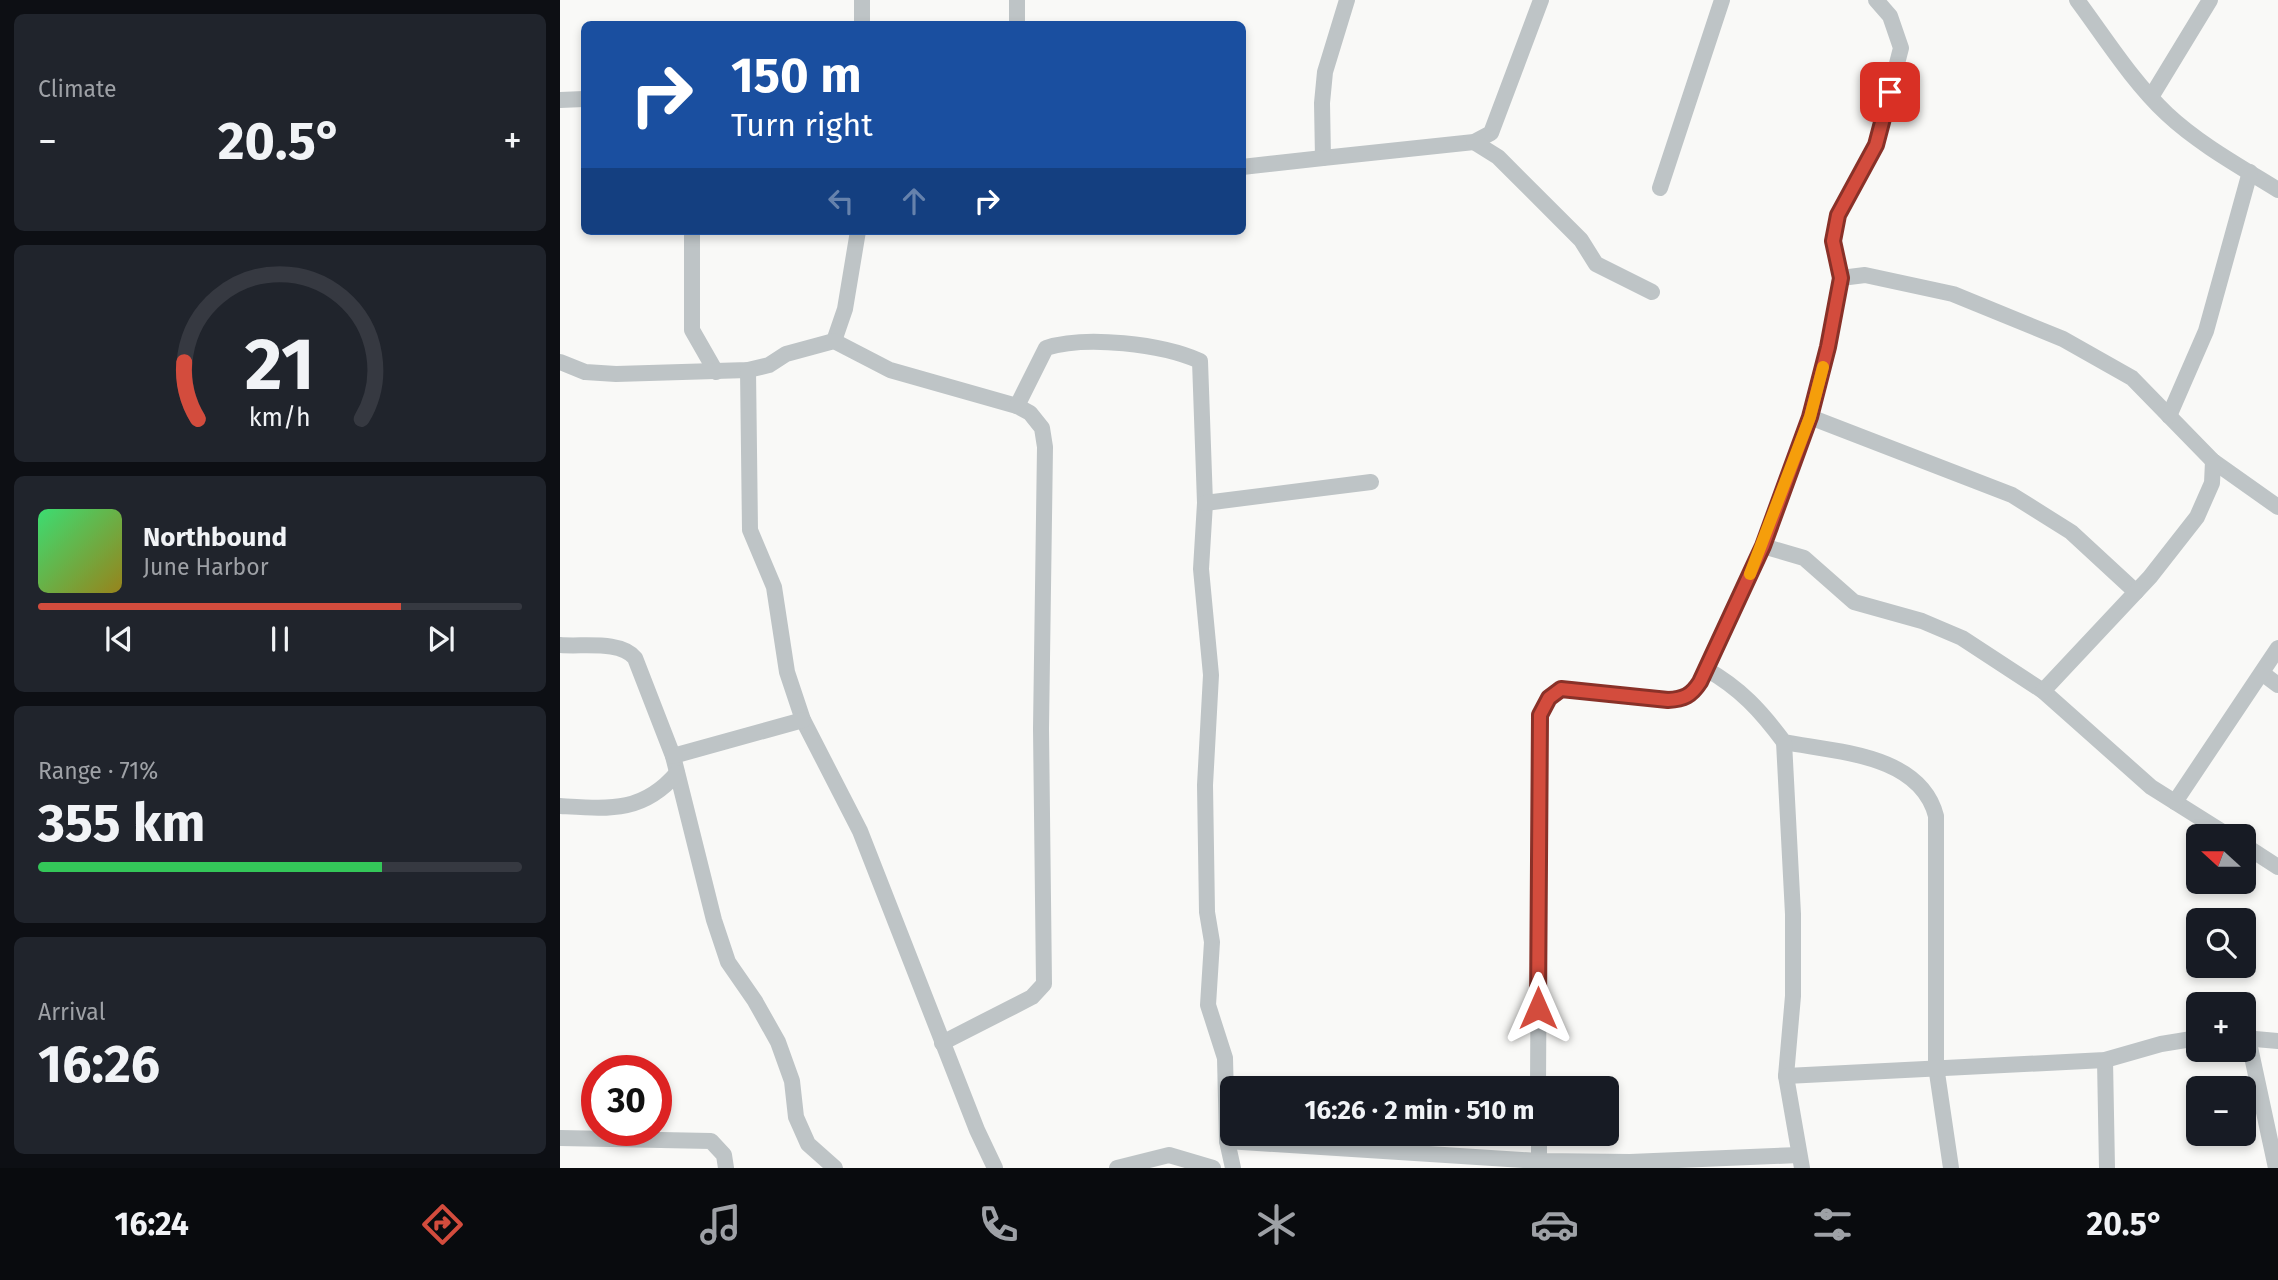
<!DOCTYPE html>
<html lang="en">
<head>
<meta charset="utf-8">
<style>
	body { margin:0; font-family:"Fira Sans",sans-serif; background:#20242c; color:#f1f3f6; height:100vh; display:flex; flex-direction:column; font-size:26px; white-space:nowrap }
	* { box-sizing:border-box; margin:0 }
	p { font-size:23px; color:#9ea1a6 }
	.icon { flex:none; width:38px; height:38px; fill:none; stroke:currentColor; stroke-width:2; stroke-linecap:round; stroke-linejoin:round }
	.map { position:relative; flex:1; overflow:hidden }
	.sheet { display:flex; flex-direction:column; gap:14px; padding:14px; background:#0d0f14; width:560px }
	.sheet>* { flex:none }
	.guide { position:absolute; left:21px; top:21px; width:665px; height:214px; border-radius:10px; box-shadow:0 4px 10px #0003; background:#1a4fa0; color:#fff; overflow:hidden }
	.needle { width:46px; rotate:291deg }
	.buttons { position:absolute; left:1626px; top:824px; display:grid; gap:14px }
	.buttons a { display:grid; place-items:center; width:70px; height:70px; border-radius:10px; background:#171b24; box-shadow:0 4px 10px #0003; font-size:35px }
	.speed { position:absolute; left:21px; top:1055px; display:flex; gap:14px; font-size:35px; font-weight:700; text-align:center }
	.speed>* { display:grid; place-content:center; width:91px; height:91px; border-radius:50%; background:#171b24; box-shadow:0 4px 10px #0003; line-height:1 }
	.speed .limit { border:10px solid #d22; background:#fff; color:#111 }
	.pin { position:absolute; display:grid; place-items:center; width:60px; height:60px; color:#fff; margin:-30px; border-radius:14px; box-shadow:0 4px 10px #0006 }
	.me { position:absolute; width:77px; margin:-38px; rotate:0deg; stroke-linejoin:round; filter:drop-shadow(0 0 5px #0008) }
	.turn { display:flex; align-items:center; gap:24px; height:147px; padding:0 35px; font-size:32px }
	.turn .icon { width:91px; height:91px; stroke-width:2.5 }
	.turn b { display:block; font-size:49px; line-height:60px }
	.lanes { display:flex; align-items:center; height:66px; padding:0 35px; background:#0003; justify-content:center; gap:35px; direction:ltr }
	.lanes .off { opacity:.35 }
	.big { font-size:52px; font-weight:700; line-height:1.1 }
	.sheet .tile { flex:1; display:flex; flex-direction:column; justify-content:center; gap:10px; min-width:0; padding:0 24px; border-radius:10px; background:#20242c }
	.sheet .dial { align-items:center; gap:0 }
	.dial svg { height:182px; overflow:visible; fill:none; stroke:#363941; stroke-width:7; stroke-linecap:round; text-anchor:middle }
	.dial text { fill:#f1f3f6; stroke:none }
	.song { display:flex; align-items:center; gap:21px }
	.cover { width:84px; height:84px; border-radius:10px; background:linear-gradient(135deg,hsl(140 70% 55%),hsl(50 70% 35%)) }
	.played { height:7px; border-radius:4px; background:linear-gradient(90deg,#d34c3d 75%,#363941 75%) }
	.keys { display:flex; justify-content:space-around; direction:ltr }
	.heat { display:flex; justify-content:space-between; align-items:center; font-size:38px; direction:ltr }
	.charge { height:10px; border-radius:5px; background:linear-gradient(90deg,#34c759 71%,#363941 0) }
	.trip { position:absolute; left:660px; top:1076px; width:399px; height:70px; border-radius:10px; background:#171b24; box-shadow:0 4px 10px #0003; font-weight:700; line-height:70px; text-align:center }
	.tabs { display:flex; height:112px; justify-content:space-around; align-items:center; background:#090b0e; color:#9ea1a6 }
	.tabs .icon { width:49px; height:49px }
	.tabs .active { color:#d34c3d }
	.tabs b { font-size:32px; color:#f1f3f6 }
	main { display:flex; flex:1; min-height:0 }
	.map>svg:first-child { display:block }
</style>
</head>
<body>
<main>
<section class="sheet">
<div class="tile"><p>Climate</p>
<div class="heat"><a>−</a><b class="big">20.5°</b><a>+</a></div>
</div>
<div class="tile dial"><svg viewBox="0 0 100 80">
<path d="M14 69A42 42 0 1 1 86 69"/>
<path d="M14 69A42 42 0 0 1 8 44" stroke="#d34c3d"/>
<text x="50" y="56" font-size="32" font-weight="700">21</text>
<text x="50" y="72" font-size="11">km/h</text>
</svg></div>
<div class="tile">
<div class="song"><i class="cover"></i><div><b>Northbound</b><p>June Harbor</p></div></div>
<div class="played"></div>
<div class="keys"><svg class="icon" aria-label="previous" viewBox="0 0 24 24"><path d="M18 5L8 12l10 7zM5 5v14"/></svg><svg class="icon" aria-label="pause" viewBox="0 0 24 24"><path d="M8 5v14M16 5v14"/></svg><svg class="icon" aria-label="next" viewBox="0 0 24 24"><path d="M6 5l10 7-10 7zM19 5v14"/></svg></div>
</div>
<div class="tile"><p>Range · 71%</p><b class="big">355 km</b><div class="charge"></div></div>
<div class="tile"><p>Arrival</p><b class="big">16:26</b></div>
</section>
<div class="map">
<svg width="1718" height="1168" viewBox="0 0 1718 1168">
	<rect width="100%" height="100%" fill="#f9f9f7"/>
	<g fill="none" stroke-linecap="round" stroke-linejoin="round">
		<g stroke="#bec4c6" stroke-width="16">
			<path d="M 302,0 L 302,24"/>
			<path d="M 787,0 L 765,72 L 762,103 L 763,158 L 914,142 L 931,133 L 981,0"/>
			<path d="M 1517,0 C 1546,39 1572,81 1607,114 C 1639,144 1681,167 1718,190"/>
			<path d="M 457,24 L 457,0"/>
			<path d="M 1591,97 L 1650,0"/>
			<path d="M 0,100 L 24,99"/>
			<path d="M 914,142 L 938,157 L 1021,240 L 1036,264 L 1092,292"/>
			<path d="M 682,167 L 763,158"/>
			<path d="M 1100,188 L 1162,0"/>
			<path d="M 132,231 L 132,330 L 156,372"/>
			<path d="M 1281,278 L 1305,275 L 1393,294 L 1503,339 L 1572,378 L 1653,461 L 1718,507"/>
			<path d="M 274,341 L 285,309 L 298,231"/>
			<path d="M 0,362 L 25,372 L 56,374 L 188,370 L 209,365 L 226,354 L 274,341 L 330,370 L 457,406 L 470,413 L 482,428 L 485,447 L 481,729 L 484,984 L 472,997 L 382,1043"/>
			<path d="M 188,370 L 190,530 L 214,587 L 227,672 L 243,720 L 300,831 L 417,1130 L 435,1168"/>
			<path d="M 457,406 L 486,348 C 526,335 602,344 640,361 L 645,503 L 641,569 L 651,675 L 645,785 L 647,912 L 652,942 L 648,1005 L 665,1058 L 667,1141 L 673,1168"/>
			<path d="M 1609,416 L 1646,331 L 1690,172"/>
			<path d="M 1250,417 L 1452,495 L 1511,532 L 1576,592"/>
			<path d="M 645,503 L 811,482"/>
			<path d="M 1203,546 L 1244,558 L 1294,602 L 1362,621 L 1402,638 L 1483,691 L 1591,787 L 1669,836"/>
			<path d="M 0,645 C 23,647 60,640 75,658 L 113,756 L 154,920 L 168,962 L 195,1001 L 218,1042 L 232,1081 L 236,1117 L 248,1144 L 275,1168"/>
			<path d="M 1146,669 C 1180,688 1201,711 1224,742 C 1276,752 1360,754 1376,816 L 1376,1066 L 1391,1168"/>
			<path d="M 1702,673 L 1718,685"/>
			<path d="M 1483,691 L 1590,577 L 1637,517 L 1652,483 L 1653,461"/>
			<path d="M 1224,742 L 1233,914 L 1233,996 L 1226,1076 L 1242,1168"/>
			<path d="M 113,756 L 243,720"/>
			<path d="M 1615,802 L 1718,648"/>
			<path d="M 0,806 C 49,809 83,813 117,773"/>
			<path d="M 1684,845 L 1718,867"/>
			<path d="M 1684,1038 L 1718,1041"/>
			<path d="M 1688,1038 L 1716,1168"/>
			<path d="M 1545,1060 L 1547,1168"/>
			<path d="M 1226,1076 L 1545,1060 L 1601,1044 L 1638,1038"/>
			<path d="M 978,1088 L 980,715 L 989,698 L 1001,689 L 1108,700 C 1124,699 1131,696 1140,683 L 1203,546 L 1250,417 L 1268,347 L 1281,278 L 1273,241 L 1278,215 L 1316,145 L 1341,48 L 1330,16 L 1316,0"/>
			<path d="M 979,1134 L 979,1161"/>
			<path d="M 0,1138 L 151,1141 L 164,1155 L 166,1168"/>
			<path d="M 667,1141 L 979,1161 L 1070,1162 L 1239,1155"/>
			<path d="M 557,1168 L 609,1155 L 653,1168"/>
		</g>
	</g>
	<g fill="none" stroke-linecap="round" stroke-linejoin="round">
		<defs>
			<path id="route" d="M 978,1008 L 980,715 L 989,698 L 1001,689 L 1108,700 C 1124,699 1131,696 1140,682 L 1203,546 L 1250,417 L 1268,347 L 1281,278 L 1273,241 L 1278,215 L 1316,145 L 1330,92"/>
		</defs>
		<use href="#route" stroke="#893128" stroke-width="18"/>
		<use href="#route" stroke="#d34c3d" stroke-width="12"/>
		<path stroke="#f59e0b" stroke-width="12" d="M 1190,574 L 1250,417 L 1263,367"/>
	</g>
</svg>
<div class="buttons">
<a><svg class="needle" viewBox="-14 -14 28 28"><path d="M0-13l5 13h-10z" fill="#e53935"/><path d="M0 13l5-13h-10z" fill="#9ea1a6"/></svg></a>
<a><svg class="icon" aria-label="search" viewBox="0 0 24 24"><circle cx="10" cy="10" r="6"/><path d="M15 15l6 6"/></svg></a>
<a>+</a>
<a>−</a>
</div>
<div class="speed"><div class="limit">30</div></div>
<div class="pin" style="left:1330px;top:92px;background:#d93025"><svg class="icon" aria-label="arrive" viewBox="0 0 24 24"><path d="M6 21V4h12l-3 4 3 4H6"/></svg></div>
<svg class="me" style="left:978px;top:1008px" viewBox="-20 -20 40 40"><path d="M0-17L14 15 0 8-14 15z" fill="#d34c3d" stroke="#fff" stroke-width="4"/></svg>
<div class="trip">16:26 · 2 min · 510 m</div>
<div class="guide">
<div class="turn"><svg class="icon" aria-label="right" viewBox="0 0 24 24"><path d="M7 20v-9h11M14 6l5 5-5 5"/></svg><div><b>150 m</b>Turn right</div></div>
<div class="lanes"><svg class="icon off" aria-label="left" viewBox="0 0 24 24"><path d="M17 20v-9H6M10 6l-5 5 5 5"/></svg><svg class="icon off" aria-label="ahead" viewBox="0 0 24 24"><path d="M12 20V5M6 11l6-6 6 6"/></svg><svg class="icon" aria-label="right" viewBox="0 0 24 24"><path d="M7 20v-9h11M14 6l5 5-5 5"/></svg></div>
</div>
</div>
</main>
<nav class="tabs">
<b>16:24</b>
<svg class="icon active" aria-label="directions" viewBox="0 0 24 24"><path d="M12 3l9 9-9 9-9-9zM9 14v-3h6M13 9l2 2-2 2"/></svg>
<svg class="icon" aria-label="music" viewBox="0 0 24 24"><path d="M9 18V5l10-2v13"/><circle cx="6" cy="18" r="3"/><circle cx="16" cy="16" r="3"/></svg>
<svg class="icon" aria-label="phone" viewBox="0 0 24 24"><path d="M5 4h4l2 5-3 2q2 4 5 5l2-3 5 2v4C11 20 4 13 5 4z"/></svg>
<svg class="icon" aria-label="climate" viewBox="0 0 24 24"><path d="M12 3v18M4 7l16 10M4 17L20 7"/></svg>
<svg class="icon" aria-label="car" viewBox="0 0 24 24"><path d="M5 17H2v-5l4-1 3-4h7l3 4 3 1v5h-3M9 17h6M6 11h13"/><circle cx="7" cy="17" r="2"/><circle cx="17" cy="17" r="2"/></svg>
<svg class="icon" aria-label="filters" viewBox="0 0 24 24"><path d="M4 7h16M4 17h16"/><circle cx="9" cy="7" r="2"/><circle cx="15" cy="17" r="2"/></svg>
<b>20.5°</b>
</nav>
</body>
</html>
